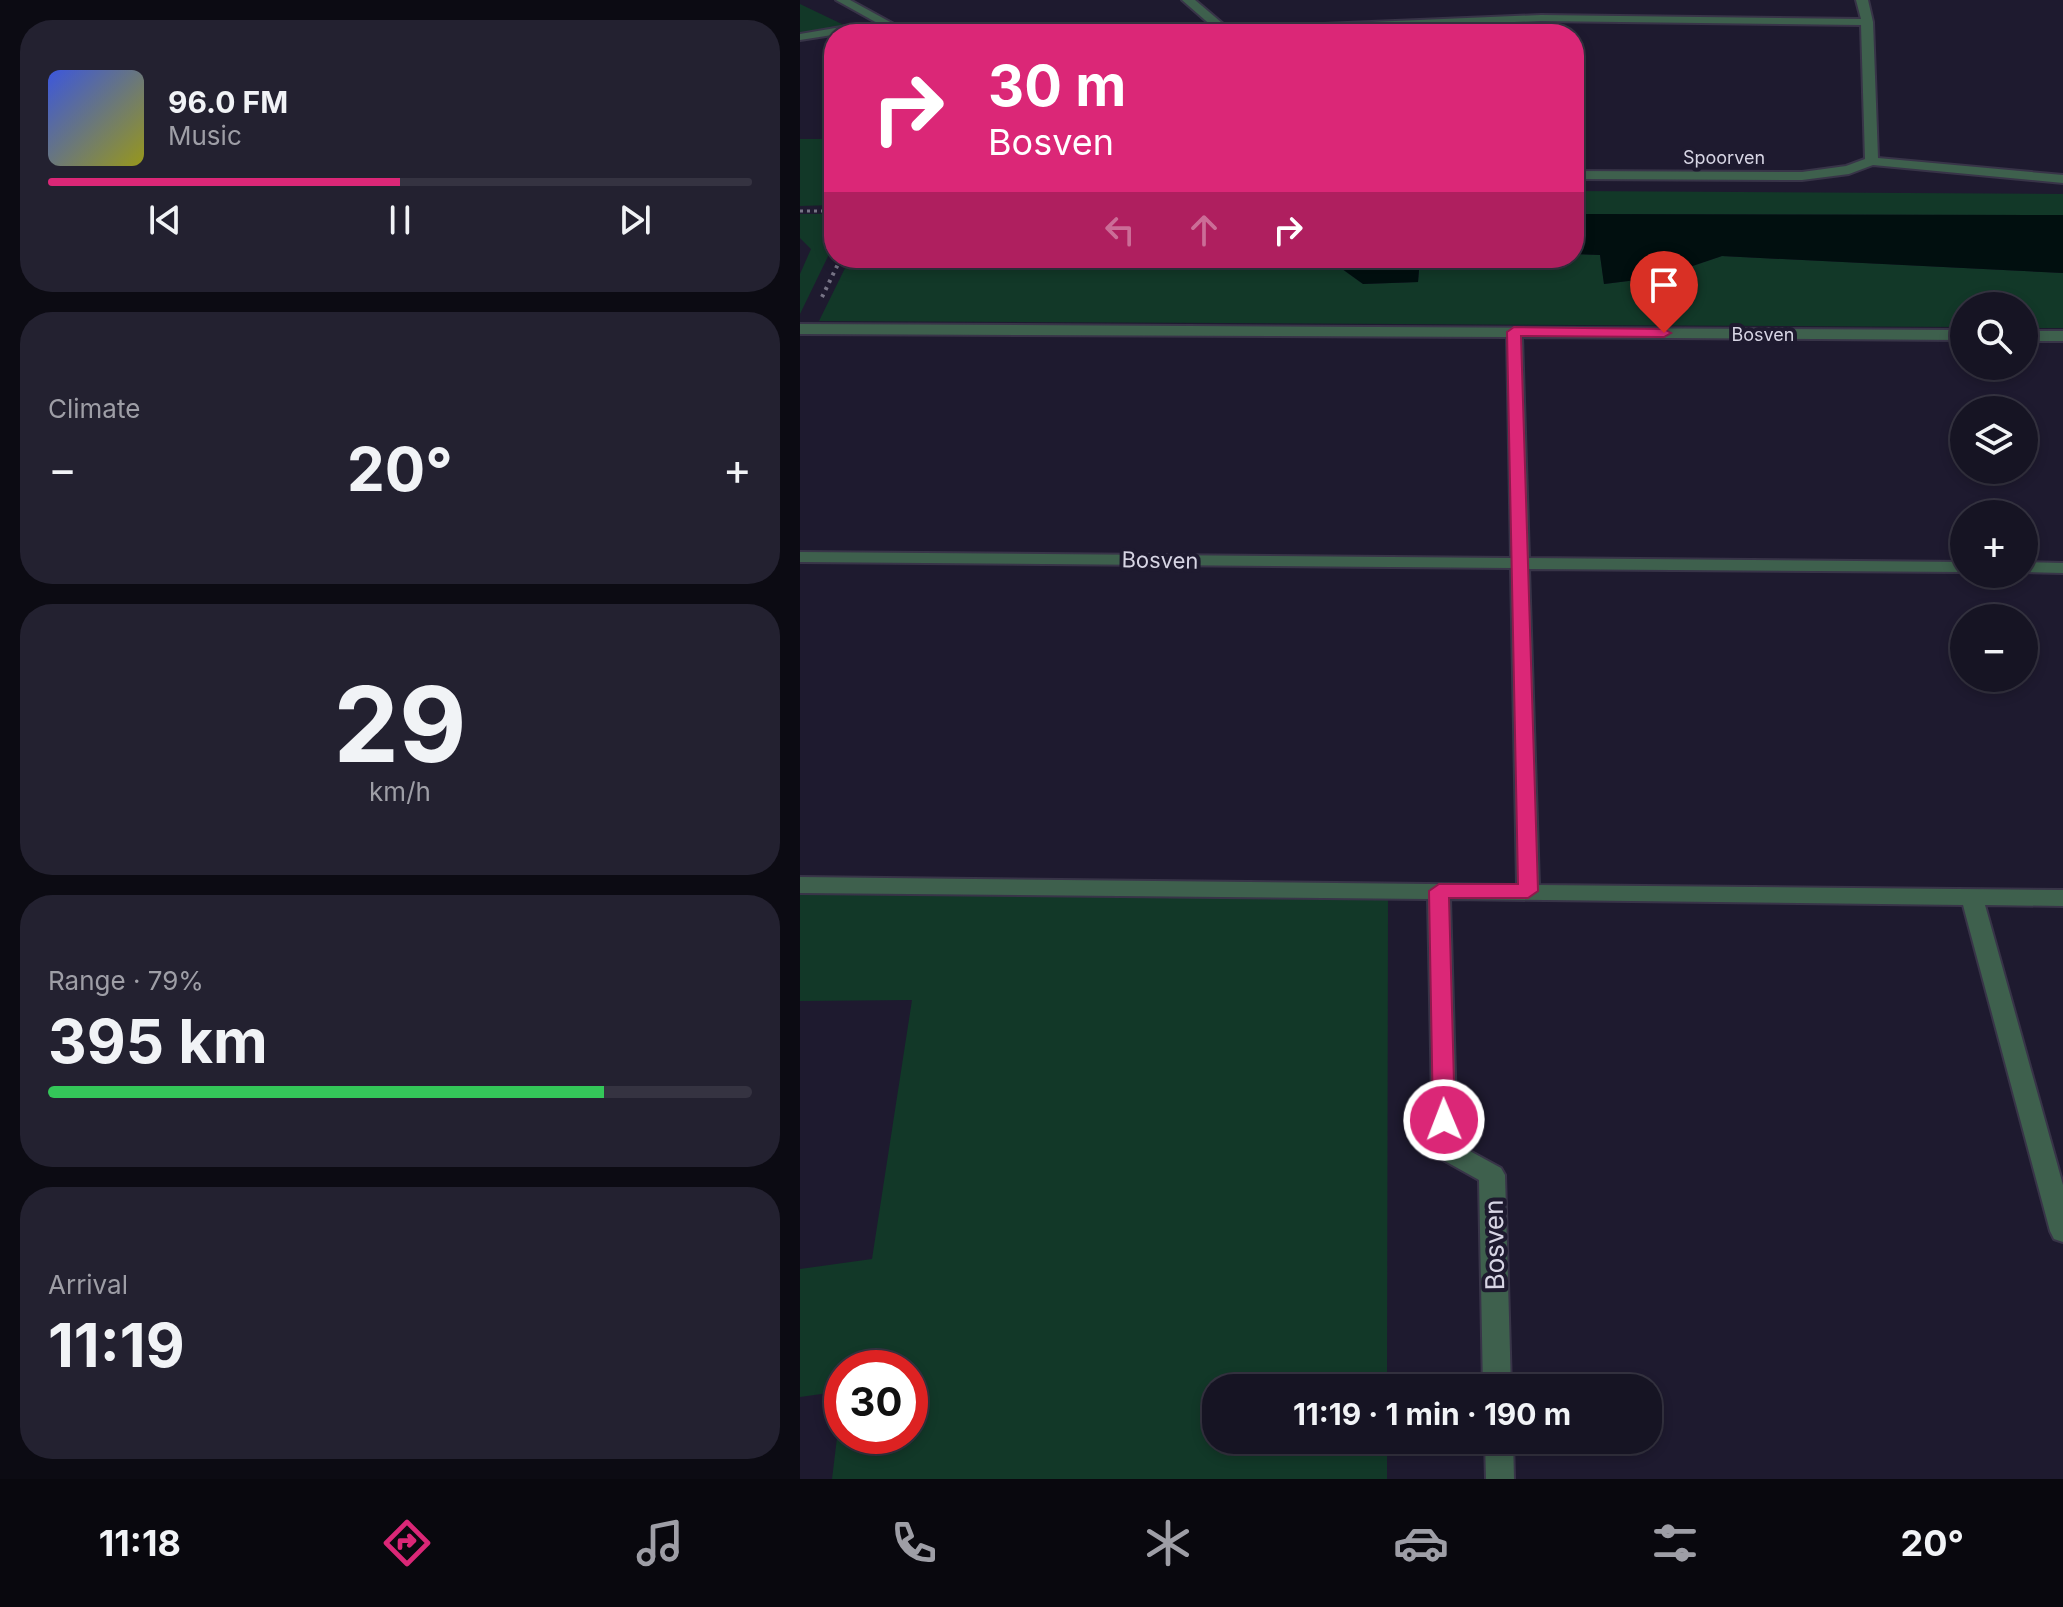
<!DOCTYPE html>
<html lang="en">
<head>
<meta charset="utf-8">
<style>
	body { margin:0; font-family:Inter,sans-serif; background:#232130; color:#f1f3f6; height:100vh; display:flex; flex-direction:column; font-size:30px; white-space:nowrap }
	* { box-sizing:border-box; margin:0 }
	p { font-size:26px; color:#9e9ea6 }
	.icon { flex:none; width:44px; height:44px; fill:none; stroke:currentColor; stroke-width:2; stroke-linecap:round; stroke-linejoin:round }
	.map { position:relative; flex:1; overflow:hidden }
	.sheet { display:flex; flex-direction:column; gap:20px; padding:20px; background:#0c0b13; width:800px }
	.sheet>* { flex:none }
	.hud { position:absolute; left:24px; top:24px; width:760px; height:244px; border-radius:32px; box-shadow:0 4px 12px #0003,0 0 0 2px #353341; background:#db2777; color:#fff; overflow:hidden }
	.controls { position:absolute; left:1150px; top:292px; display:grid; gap:16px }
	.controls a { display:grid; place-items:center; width:88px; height:88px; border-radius:50%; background:#161423; box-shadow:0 4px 12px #0003,0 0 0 2px #353341; font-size:40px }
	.speed { position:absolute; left:24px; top:1350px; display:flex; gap:16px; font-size:40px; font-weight:700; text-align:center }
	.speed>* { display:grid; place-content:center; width:104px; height:104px; border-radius:50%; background:#161423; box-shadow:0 4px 12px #0003,0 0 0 2px #353341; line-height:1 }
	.speed .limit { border:12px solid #d22; background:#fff; color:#111 }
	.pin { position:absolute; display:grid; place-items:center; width:68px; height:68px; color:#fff; margin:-82px -34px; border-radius:50% 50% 50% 0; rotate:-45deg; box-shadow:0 0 8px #0007 }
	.pin .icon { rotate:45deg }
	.me { position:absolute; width:88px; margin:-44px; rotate:359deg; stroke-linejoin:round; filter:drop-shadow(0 0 6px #0008) }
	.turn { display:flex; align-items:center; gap:28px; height:168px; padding:0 32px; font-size:36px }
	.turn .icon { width:104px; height:104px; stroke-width:2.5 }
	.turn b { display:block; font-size:56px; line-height:68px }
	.lanes { display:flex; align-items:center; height:76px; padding:0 32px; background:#0003; justify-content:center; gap:40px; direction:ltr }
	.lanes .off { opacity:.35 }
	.big { font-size:60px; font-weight:700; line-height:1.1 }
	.sheet .tile { flex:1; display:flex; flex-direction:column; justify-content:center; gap:12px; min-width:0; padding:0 28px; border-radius:32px; background:#232130 }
	.sheet .dial { align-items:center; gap:0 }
	.dial b { font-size:104px; line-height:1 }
	.song { display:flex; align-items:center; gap:24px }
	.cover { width:96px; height:96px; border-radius:12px; background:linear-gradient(135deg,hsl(230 70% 55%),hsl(60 70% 35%)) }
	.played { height:8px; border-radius:4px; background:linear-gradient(90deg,#db2777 50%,#353341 50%) }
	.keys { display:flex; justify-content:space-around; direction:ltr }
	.heat { display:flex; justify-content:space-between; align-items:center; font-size:44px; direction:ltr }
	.charge { height:12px; border-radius:6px; background:linear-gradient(90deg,#34c759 79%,#353341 0) }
	.trip { position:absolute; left:402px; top:1374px; width:460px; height:80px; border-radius:32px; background:#161423; box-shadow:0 4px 12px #0003,0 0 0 2px #353341; font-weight:700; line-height:80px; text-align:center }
	.tabs { display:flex; height:128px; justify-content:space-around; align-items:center; background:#09080e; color:#9e9ea6 }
	.tabs .icon { width:56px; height:56px }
	.tabs .selected { color:#db2777 }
	.tabs b { font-size:36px; color:#f1f3f6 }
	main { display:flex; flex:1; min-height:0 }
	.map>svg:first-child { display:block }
</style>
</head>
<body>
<main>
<section class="sheet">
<div class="tile">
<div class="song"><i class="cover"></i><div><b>96.0 FM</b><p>Music</p></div></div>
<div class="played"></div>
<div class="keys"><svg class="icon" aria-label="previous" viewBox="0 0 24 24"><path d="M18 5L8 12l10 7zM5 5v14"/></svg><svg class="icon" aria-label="pause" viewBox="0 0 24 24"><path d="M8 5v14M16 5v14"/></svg><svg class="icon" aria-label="next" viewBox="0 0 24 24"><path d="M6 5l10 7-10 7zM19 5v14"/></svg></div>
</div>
<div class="tile"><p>Climate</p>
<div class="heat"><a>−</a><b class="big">20°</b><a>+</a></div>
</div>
<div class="tile dial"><b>29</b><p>km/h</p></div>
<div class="tile"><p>Range · 79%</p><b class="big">395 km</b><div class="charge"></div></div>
<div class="tile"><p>Arrival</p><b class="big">11:19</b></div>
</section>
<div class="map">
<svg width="1263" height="1479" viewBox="0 0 1263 1479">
	<rect width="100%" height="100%" fill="#1e1a2f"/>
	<g fill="#123828">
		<path d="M 0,4 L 46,26 L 0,34 Z"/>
		<path d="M 0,139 L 34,139 L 34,205 L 0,206 Z"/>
		<path d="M 774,191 L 1263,194 L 1263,215 L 774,214 Z"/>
		<path d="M 0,214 L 34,214 L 34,244 L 0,314 L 0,274 L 11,249 L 0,238 Z"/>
		<path d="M 774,254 L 800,255 L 804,284 L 860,277 L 922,256 L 1263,273 L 1263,328 L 1224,328 L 1224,306 L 1164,306 L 1164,327 L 19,321 L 50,258 L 110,258 L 110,265 L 403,265 L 471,258 L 527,258 L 563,284 L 618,282 L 620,258 L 774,258 Z"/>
		<path d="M 0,893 L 588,897 L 587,1388 L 416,1388 L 416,1440 L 587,1440 L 587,1479 L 32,1479 L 42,1397 L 42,1436 L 110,1436 L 110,1368 L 42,1368 L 42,1391 L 0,1397 L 0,1269 L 72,1259 L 112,1000 L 0,1001 Z"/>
	</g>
	<g fill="#010f0f">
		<path d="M 774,214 L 1263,215 L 1263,273 L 922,256 L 860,277 L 804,284 L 800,255 L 774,254 Z"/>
		<path d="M 110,258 L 471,258 L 403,265 L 109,265 Z"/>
		<path d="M 527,258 L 620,258 L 618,282 L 563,284 Z"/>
	</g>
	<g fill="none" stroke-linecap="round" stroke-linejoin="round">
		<defs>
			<path id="service" d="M 47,26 L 61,34 L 45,33 L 0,40 L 0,34 Z"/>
			<g id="minor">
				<path d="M 36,0 L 50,0 L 112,34 L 97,34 Z"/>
				<path d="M 382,0 L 395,0 L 428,28 L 741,15 L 1061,19 L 1056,0 L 1068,0 L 1073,22 L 1078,158 L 1263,175 L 1263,183 L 1073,165 L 1049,174 L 1002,180 L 774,179 L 774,171 L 1002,172 L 1046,166 L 1065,159 L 1061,25 L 741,21 L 421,34 Z"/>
				<path d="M 0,324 L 1164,330 L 1164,340 L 722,337 L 729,558 L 1164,562 L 1164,572 L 729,569 L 739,885 L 1263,890 L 1263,906 L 1185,905 L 1263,1185 L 1263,1242 L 1254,1239 L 1250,1231 L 1163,905 L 650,899 L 657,1144 L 701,1168 L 705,1175 L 711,1388 L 683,1388 L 679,1180 L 636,1156 L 633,1149 L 628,899 L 0,893 L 0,877 L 717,885 L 711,568 L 0,562 L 0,552 L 711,558 L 707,337 L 0,334 Z"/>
				<rect x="1224" y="331" width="39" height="10"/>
				<path d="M 1224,562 L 1263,563 L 1263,573 L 1224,572 Z"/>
				<path d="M 685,1440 L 713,1440 L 714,1479 L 686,1479 Z"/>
			</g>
		</defs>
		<use href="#service" stroke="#383448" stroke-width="4"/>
		<use href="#minor" stroke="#383448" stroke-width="4"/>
		<path stroke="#777486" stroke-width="3" stroke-dasharray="3 4" stroke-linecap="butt" d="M 0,211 L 34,211"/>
		<path stroke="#777486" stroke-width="4" stroke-dasharray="3 5" stroke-linecap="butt" d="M 22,297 L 41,258"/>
		<use href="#service" fill="#3e604d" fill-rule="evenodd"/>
		<use href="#minor" fill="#3e604d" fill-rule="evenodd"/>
	</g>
	<path fill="#db2777" stroke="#8e194d" stroke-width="2" d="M 714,327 L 864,329 L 871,333 L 864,337 L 721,336 L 738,891 L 728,898 L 649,898 L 655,1120 L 652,1127 L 636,1127 L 633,1120 L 629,891 L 639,884 L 718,884 L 707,332 Z"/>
	<g text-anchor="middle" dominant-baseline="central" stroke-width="8" stroke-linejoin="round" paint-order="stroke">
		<g font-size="18" fill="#d7d5e4" stroke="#1e1a2f">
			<text x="924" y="157">Spoorven</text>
			<text x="963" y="334">Bosven</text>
		</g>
		<g font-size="22" fill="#d7d5e4" stroke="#1e1a2f">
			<text transform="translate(360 560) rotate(1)">Bosven</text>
		</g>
		<g font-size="26" fill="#d7d5e4" stroke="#1e1a2f">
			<text transform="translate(694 1245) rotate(-91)">Bosven</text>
		</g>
	</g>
</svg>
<div class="controls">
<a><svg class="icon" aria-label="search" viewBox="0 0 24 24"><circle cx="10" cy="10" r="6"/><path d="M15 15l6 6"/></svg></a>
<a><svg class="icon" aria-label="layers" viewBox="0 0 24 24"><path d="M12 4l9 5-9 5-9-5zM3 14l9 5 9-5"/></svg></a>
<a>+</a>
<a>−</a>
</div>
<div class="speed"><div class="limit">30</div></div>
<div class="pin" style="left:864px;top:333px;background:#d93025"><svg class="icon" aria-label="arrive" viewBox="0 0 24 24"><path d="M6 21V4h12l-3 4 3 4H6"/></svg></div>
<svg class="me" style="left:644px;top:1120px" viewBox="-20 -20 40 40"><circle r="17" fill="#db2777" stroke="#fff" stroke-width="3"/><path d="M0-11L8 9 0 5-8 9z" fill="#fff"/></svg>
<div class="trip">11:19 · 1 min · 190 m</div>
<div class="hud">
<div class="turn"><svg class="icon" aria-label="right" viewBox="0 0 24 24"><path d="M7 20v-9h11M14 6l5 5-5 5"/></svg><div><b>30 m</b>Bosven</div></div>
<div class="lanes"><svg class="icon off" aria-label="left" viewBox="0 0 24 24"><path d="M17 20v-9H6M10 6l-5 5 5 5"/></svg><svg class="icon off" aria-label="ahead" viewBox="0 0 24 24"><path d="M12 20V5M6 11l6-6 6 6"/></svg><svg class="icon" aria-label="right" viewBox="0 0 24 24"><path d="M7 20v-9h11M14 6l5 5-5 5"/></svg></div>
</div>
</div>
</main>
<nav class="tabs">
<b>11:18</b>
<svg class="icon selected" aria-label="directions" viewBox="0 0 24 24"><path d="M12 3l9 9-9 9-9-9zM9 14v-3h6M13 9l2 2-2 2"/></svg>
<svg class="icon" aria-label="music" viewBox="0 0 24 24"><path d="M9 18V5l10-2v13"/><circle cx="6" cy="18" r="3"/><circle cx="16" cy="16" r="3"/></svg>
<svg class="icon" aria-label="phone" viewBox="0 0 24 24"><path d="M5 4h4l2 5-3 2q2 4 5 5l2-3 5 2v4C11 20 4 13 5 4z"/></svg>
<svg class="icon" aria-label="climate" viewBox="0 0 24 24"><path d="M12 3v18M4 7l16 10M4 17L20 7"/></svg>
<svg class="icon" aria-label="car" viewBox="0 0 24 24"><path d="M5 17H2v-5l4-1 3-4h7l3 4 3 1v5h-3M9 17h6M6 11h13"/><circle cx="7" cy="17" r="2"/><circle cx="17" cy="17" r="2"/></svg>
<svg class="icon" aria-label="filters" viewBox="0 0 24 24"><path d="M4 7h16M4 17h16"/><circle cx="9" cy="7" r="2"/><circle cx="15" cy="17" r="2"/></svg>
<b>20°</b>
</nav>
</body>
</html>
